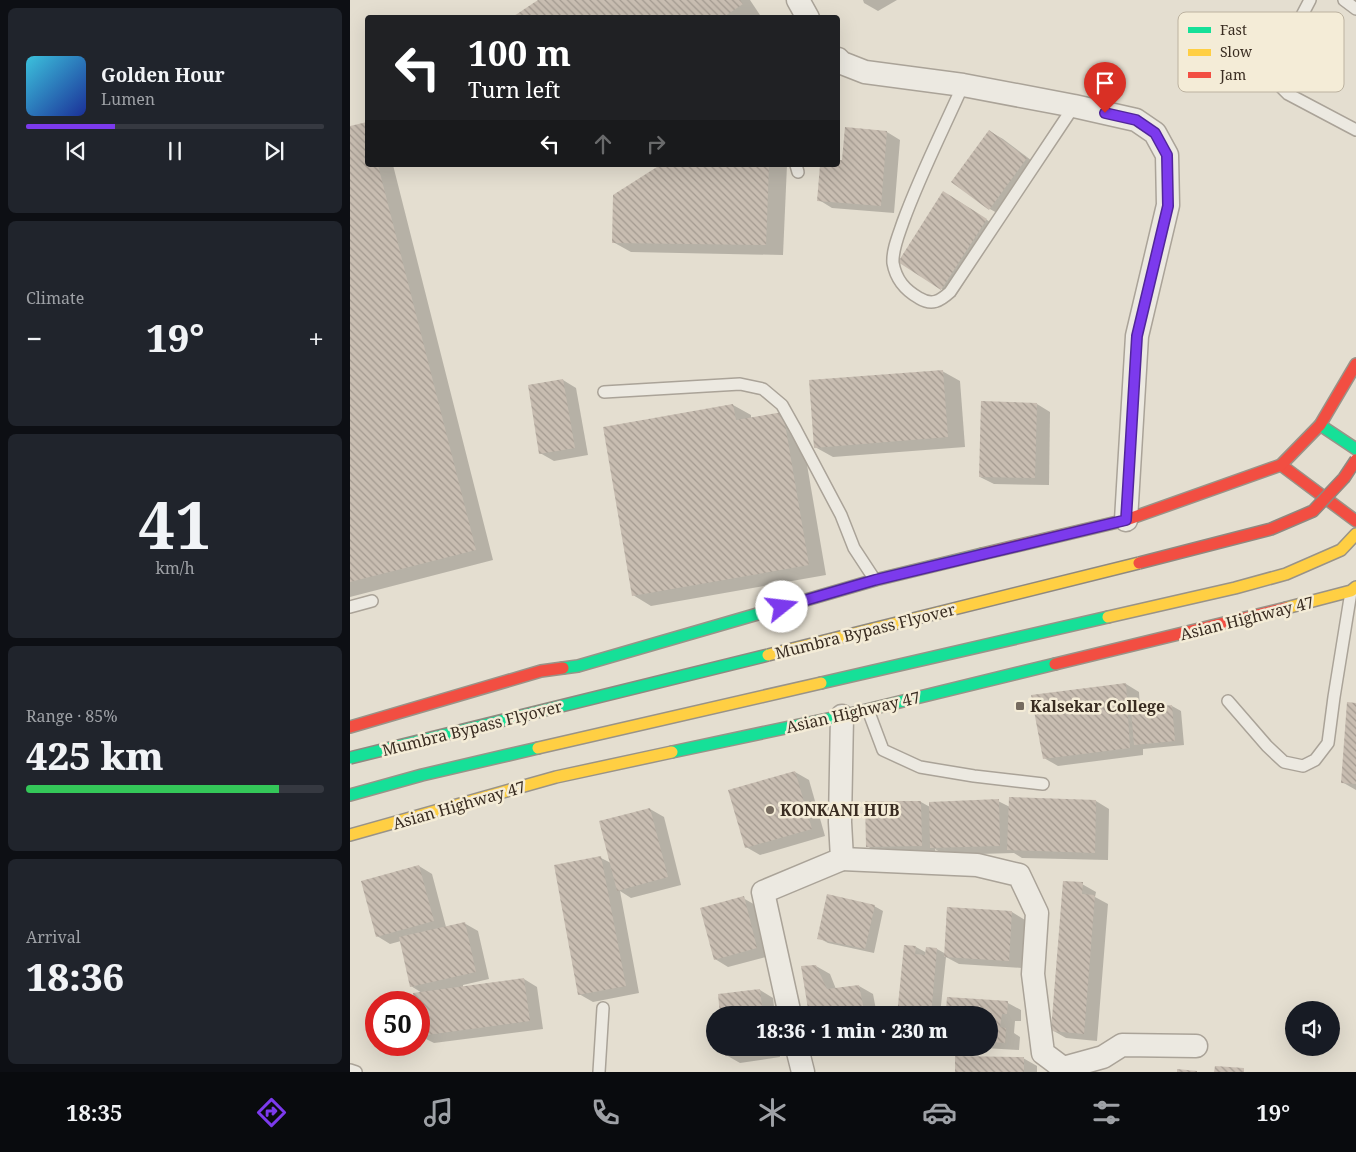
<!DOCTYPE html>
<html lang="en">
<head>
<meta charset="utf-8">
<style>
	body { margin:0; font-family:"Noto Serif",serif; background:#20242c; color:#f1f3f6; height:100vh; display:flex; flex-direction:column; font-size:19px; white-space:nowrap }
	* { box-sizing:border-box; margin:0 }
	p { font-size:16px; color:#9ea1a6 }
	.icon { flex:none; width:28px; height:28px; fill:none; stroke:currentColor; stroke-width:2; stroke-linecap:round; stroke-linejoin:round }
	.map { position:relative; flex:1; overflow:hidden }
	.side { display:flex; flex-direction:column; gap:8px; padding:8px; background:#0d0f14; width:350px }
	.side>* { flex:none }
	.guide { position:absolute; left:15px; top:15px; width:475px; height:152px; border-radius:5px; box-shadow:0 5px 20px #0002; background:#202124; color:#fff; overflow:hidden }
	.tools { position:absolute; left:935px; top:1001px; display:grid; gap:10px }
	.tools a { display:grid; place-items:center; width:55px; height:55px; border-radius:50%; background:#171b24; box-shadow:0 5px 20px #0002; font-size:25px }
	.speed { position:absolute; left:15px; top:991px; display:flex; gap:10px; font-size:25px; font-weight:700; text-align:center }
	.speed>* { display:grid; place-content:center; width:65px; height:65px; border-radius:50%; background:#171b24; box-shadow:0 5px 20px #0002; line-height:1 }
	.speed .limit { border:8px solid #d22; background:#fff; color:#111 }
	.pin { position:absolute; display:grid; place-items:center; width:42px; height:42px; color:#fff; margin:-51px -21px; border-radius:50% 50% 50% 0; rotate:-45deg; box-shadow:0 0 5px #0007 }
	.pin .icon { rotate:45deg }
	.me { position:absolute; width:55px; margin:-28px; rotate:74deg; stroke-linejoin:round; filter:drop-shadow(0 0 4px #0008) }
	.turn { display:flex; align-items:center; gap:18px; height:105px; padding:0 20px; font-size:22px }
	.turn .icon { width:65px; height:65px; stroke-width:2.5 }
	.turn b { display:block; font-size:35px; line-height:42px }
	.lanes { display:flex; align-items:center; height:48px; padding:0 20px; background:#0003; justify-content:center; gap:25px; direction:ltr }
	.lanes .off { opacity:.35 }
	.big { font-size:38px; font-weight:800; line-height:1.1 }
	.side .card { flex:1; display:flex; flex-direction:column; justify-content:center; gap:8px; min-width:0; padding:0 18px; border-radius:8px; background:#20242c }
	.side .dial { align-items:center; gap:0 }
	.dial b { font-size:65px; line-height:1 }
	.song { display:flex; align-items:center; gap:15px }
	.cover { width:60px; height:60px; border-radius:8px; background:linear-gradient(135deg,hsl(190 70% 55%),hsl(230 70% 35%)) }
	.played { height:5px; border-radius:2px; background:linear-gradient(90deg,#7c3aed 30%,#363941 30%) }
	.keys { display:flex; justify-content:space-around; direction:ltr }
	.heat { display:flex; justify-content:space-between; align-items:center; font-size:28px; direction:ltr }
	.charge { height:8px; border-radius:4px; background:linear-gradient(90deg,#34c759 85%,#363941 0) }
	.trip { position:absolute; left:356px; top:1006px; width:292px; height:50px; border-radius:25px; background:#171b24; box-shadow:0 5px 20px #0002; font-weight:800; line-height:50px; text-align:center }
	.menu { display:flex; height:80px; justify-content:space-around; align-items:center; background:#090b0e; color:#9ea1a6 }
	.menu .icon { width:35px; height:35px }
	.menu .active { color:#7c3aed }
	.menu b { font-size:22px; color:#f1f3f6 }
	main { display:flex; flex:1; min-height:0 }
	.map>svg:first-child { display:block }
</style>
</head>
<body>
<main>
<section class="side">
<div class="card">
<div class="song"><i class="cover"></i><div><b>Golden Hour</b><p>Lumen</p></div></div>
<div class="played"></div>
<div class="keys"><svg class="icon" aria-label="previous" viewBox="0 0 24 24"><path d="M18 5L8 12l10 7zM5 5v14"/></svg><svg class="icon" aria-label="pause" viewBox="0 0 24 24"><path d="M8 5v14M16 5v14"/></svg><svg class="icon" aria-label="next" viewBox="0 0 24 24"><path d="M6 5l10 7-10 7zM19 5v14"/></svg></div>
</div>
<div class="card"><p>Climate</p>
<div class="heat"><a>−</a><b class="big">19°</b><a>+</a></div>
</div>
<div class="card dial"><b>41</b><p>km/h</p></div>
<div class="card"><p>Range · 85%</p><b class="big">425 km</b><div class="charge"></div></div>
<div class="card"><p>Arrival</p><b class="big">18:36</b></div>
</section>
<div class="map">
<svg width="1006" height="1072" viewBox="0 0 1006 1072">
	<defs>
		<pattern id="building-back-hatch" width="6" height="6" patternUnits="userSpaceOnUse" patternTransform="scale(1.25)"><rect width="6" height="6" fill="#c8bdb1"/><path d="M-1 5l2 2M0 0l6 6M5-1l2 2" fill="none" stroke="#a39a90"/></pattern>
	</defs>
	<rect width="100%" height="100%" fill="#e4ded0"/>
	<g fill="#0003">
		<path d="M 191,0 L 400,0 L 410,15 L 406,18 L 163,18 Z"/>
		<path d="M 513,0 L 547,0 L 528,11 L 514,3 Z"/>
		<path d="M 17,123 L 18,165 L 43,165 L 143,560 L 0,597 L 0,128 Z"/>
		<path d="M 639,131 L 653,139 L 690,167 L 654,217 L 640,209 L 603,182 Z"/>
		<path d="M 537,132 L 550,140 L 544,213 L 482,208 L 469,200 L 472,165 L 488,165 L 488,161 L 493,162 Z"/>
		<path d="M 313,165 L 437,165 L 433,255 L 281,252 L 263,242 Z"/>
		<path d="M 607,200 L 649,228 L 605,297 L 549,262 Z"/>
		<path d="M 592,371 L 610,381 L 615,447 L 483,457 L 465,447 Z"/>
		<path d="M 213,380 L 226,388 L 238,455 L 204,461 L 190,453 Z"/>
		<path d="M 687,404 L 700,412 L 699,485 L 644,484 L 630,477 Z"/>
		<path d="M 383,405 L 401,415 L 401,419 L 432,413 L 450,424 L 476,575 L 301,606 L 283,595 Z"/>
		<path d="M 776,684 L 789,692 L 790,709 L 822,706 L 831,711 L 834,745 L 793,749 L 793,755 L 708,766 L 694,758 Z"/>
		<path d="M 1006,704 L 1006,790 L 992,782 Z"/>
		<path d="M 445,772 L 459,780 L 475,836 L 410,855 L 396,847 Z"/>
		<path d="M 648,801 L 660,807 L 746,801 L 759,809 L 758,860 L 672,858 L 664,853 L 595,855 L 585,849 L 585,853 L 530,854 L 517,846 L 571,802 L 580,807 Z"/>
		<path d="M 300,809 L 314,817 L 331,885 L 281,898 L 270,891 L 289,993 L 243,1002 L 229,994 L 251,858 L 261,863 L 251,822 Z"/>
		<path d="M 69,866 L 82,874 L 96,927 L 114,923 L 128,931 L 139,979 L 113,985 L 113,987 L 174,979 L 187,987 L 193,1029 L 84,1043 L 70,1036 L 69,1002 L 66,1002 L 65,994 L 72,993 L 61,986 L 51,941 L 40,944 L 27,936 Z"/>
		<path d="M 732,884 L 746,892 L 745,897 L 758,904 L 747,1041 L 716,1038 L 702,1030 Z"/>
		<path d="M 393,898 L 407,906 L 420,956 L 378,967 L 365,959 Z"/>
		<path d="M 524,906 L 533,911 L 524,953 L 478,943 L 469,938 Z"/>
		<path d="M 662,912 L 675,920 L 672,968 L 609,964 L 596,957 L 590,1015 L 549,1015 L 566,947 L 577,953 L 577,948 L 587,949 L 596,954 Z"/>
		<path d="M 466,966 L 480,974 L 486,989 L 509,986 L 523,994 L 527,1015 L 460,1015 Z"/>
		<path d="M 410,990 L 423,998 L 425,1015 L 372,1015 Z"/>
		<path d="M 658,1003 L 671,1010 L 671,1021 L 665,1021 L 664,1033 L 670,1037 L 669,1050 L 634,1048 L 640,1048 L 640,1015 L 601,1015 L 601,1012 L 597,1009 Z"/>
		<path d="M 376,1048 L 429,1048 L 430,1057 L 390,1063 L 376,1055 Z"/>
		<path d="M 673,1058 L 687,1066 L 687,1072 L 606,1072 Z"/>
	</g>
	<g fill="url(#building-back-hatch)">
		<path d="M 188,0 L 390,0 L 393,4 L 372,18 L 161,18 Z"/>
		<path d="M 17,122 L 18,165 L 28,165 L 126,550 L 0,582 L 0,126 Z"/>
		<path d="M 495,127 L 537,131 L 531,206 L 467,201 L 470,165 L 488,165 L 488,160 L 492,160 Z"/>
		<path d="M 639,130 L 677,158 L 639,210 L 601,182 Z"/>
		<path d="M 310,165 L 419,165 L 416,245 L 262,243 L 263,195 Z"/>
		<path d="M 593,191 L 637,219 L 591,290 L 548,262 Z"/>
		<path d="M 593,370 L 598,437 L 464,448 L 459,380 Z"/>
		<path d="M 213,379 L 225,448 L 189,454 L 178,385 Z"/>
		<path d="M 631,401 L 687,403 L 685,478 L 629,477 Z"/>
		<path d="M 383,404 L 386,420 L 433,412 L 459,565 L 282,596 L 253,427 Z"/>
		<path d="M 776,683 L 780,748 L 693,759 L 681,695 Z"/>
		<path d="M 997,702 L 1006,703 L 1006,784 L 991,783 Z"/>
		<path d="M 822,705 L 825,741 L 784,745 L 781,709 Z"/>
		<path d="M 445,771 L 462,829 L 395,848 L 378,790 Z"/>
		<path d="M 659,797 L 746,800 L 745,853 L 657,850 Z"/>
		<path d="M 649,799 L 650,846 L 580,848 L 579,802 Z"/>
		<path d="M 515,801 L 571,801 L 572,846 L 516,847 Z"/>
		<path d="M 300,808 L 318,877 L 267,891 L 249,821 Z"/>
		<path d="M 251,856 L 276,986 L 228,995 L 204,865 Z"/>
		<path d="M 69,865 L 84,921 L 26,937 L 11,881 Z"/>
		<path d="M 713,881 L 733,882 L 732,894 L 745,895 L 734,1034 L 701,1031 Z"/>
		<path d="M 477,894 L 525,905 L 515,949 L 467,939 Z"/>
		<path d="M 394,896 L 407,948 L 364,960 L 350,908 Z"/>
		<path d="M 597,907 L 662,911 L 659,961 L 594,957 Z"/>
		<path d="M 115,922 L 126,972 L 60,987 L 49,937 Z"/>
		<path d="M 554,945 L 566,946 L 565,954 L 575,955 L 576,947 L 587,948 L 581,1015 L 571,1015 L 571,1013 L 561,1012 L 560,1015 L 547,1015 Z"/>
		<path d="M 466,965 L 477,989 L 509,985 L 515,1015 L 459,1015 L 451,966 Z"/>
		<path d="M 174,978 L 180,1021 L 69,1036 L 69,1002 L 64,1002 L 63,993 Z"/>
		<path d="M 410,989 L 413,1015 L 370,1015 L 368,994 Z"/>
		<path d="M 597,997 L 658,1001 L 657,1014 L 652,1014 L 650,1027 L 656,1028 L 655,1043 L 640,1042 L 640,1015 L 600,1015 L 600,1010 L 596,1010 Z"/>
		<path d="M 374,1048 L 417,1048 L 417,1050 L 375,1056 Z"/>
		<path d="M 605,1056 L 674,1057 L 674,1072 L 605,1072 Z"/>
		<path d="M 865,1066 L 894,1068 L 894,1072 L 864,1072 Z"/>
		<path d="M 827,1069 L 847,1071 L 847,1072 L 827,1072 Z"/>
	</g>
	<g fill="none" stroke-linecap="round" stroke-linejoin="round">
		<defs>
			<g id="lane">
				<path d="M 960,0 L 923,71 L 927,83 L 938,94 L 1006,130"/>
				<path d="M 994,0 L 1006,9"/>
				<path d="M 613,85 C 593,130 570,175 553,222 C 549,234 542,250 543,263 C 546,280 555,290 569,298 C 582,306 590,301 600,292 L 724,106"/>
				<path d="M 446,165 L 448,172"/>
				<path d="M 254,392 L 390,384 L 413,389 L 432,405 L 446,430 L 491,515 L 504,548 L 525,580"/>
				<path d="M 0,607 L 22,601"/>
				<path d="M 878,701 L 917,746 L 934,762 L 953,766 L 965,760 L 978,743 L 984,697 L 1001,592"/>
				<path d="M 518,710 L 533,750 L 570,767 L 624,776 L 693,784"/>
				<path d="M 0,1070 L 6,1072"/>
				<path d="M 249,1072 L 253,1008"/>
			</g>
			<g id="street">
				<path d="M 448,0 L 458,18"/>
				<path d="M 488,59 L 492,63 L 515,72 L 613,85 L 724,106 L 786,120 L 805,133 L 817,155 L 818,205 L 787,336 L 776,520"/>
				<path d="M 492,859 L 627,865 L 669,875 L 687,913 L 683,974 L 693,1053 L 713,1068 L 753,1057 L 772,1045 L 846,1046"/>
				<path d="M 440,1015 L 413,892 L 492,859 L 490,822 L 492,716"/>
				<path d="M 447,1048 L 453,1072"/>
			</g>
			<g id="fast">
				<path d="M 970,425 L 1006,449"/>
				<path d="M 213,668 L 228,666 L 525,580 L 632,554"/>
				<path d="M 471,683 L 758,617"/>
				<path d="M 322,752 L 492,716 L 705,664"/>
				<path d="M 0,795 L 72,775 L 188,748"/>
			</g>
			<g id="slow">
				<path d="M 936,608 L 1001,591 L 1006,587"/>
				<path d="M 758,617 L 885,588 L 936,574 L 991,550 L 1006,534"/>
				<path d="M 188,748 L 471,683"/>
				<path d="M 0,835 L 206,777 L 322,752"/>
			</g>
			<g id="jam">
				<path d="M 931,465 L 1006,521"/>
				<path d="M 632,554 L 776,520 L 931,465 L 970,425 L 1006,364"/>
				<path d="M 705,664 L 936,608"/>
				<path d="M 0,727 L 191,671 L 213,668"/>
			</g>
		</defs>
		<use href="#lane" stroke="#aaa398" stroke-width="14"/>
		<use href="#street" stroke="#aaa398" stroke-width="25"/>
		<use href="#fast" stroke="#999388" stroke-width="14"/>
		<use href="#slow" stroke="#999388" stroke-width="14"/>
		<use href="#jam" stroke="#999388" stroke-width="14"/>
		<use href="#lane" stroke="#ece9e1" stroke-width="11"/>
		<use href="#street" stroke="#ece9e1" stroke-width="22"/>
		<use href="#fast" stroke="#16e098" stroke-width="11"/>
		<use href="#slow" stroke="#ffcf43" stroke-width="11"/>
		<use href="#jam" stroke="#f24e42" stroke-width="11"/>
		<defs>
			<path id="fast-bridge" d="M 0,758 L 418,655"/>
			<path id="slow-bridge" d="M 418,655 L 789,563"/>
			<path id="jam-bridge" d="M 789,563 L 921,529 L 963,511 L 994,478 L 1006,460"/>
		</defs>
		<use href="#fast-bridge" stroke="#8f8980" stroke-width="14" stroke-linecap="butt"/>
		<use href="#slow-bridge" stroke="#8f8980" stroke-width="14" stroke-linecap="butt"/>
		<use href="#jam-bridge" stroke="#8f8980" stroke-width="14" stroke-linecap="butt"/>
		<use href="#fast-bridge" stroke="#16e098" stroke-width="11"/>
		<use href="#slow-bridge" stroke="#ffcf43" stroke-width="11"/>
		<use href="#jam-bridge" stroke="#f24e42" stroke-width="11"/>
	</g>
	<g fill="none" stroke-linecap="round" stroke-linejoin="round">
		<defs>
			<path id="route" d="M 432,607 L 525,580 L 776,520 L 787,336 L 818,206 L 817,155 L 805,133 L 786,120 L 755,113"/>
		</defs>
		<use href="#route" stroke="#51269a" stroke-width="12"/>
		<use href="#route" stroke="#7c3aed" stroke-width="9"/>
	</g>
	<g fill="#756a5e" stroke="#f4ecd7" stroke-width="2">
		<rect x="665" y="701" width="10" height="10" rx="2.5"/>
		<circle cx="420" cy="810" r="5"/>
	</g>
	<g text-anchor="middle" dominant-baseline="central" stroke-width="5" stroke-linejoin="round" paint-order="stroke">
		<g font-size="16" fill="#392c21" stroke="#f4ecd7">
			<text transform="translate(897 618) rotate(-14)">Asian Highway 47</text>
			<text transform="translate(515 631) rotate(-14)">Mumbra Bypass Flyover</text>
			<text transform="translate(503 712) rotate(-13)">Asian Highway 47</text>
			<text transform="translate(122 728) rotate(-14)">Mumbra Bypass Flyover</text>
			<text transform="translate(109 805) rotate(-16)">Asian Highway 47</text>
		</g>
		<g font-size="16" font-weight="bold" fill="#392c21" stroke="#f4ecd7" text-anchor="start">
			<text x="680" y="706">Kalsekar College</text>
			<text x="430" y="810">KONKANI HUB</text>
		</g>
	</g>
	<rect x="828" y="12" width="166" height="80" rx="8" fill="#f4ecd7" stroke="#bcb2a0" stroke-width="1"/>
	<rect x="838" y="27" width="23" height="6" fill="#16e098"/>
	<rect x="838" y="49" width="23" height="7" fill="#ffcf43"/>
	<rect x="838" y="72" width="23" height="6" fill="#f24e42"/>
	<g font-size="14" fill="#392c21">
		<text x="870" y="35">Fast</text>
		<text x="870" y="57">Slow</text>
		<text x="870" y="80">Jam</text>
	</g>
</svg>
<div class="tools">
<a><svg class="icon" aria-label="sound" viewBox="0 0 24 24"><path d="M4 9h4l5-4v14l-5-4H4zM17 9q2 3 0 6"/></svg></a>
</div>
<div class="speed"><div class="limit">50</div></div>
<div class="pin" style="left:755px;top:113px;background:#d93025"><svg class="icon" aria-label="arrive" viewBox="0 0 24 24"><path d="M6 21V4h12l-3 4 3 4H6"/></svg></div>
<svg class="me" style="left:432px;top:607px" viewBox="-20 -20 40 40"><circle r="19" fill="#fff"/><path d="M0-13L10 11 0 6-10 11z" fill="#7c3aed"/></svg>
<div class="trip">18:36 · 1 min · 230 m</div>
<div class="guide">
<div class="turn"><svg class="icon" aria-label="left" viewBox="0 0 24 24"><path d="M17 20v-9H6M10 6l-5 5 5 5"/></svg><div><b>100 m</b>Turn left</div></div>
<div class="lanes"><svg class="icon" aria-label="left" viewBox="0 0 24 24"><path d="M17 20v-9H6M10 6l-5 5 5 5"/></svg><svg class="icon off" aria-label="ahead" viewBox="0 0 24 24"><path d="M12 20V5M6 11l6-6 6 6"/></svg><svg class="icon off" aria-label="right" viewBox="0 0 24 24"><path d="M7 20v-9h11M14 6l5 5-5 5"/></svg></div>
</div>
</div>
</main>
<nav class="menu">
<b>18:35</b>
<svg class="icon active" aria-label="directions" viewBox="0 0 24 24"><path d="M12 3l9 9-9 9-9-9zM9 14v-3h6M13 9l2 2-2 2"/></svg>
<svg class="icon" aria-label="music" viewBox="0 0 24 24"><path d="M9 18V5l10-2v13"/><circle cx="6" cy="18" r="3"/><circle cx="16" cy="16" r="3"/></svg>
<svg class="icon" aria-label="phone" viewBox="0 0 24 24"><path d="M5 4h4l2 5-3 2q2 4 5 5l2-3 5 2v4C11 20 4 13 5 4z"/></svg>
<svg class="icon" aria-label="climate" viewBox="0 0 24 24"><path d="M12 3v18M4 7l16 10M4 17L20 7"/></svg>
<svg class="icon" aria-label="car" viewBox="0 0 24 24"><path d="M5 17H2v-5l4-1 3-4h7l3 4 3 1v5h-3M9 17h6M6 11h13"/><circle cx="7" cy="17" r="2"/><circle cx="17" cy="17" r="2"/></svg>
<svg class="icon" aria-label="filters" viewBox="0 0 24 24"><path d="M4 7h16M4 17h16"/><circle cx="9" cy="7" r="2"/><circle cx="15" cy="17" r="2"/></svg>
<b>19°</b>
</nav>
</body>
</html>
